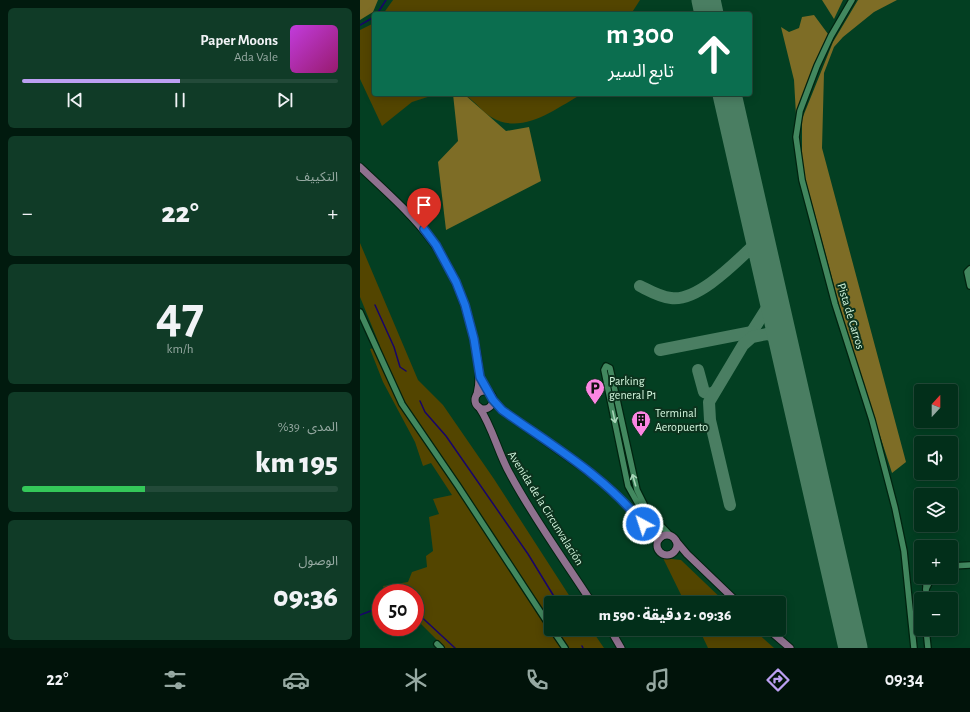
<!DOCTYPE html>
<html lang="ar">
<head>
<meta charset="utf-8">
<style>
	body { margin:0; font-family:"Alegreya Sans","Noto Sans Arabic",sans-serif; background:#103b27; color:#f1f3f6; direction:rtl; height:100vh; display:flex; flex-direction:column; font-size:15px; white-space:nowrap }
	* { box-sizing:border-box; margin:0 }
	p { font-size:13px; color:#96a9a2 }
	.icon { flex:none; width:22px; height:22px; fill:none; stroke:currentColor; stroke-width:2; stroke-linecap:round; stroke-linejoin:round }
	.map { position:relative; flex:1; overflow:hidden; direction:ltr }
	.panel { display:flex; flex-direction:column; gap:8px; padding:8px; background:#011a0e; width:360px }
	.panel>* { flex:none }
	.top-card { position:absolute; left:12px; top:12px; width:380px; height:84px; border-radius:4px; box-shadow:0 2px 10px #0003,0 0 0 1px #234a39; direction:rtl; background:#0b6e4f; color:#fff; overflow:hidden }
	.needle { width:26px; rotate:21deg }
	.tools { position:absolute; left:554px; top:384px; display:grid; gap:8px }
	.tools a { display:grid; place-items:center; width:44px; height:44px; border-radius:4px; background:#022f1a; box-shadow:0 2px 10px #0003,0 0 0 1px #234a39; font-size:20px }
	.speed { position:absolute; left:12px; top:584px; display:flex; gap:8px; font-size:20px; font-weight:700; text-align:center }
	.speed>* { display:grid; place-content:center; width:52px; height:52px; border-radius:50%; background:#022f1a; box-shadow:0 2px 10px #0003,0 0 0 1px #234a39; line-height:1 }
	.speed .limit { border:6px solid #d22; background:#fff; color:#111 }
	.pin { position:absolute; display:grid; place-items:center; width:34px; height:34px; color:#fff; margin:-41px -17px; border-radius:50% 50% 50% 0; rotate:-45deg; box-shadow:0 0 4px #0007 }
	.pin .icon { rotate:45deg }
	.me { position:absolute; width:44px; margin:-22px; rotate:320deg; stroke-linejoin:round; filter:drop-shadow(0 0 3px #0008) }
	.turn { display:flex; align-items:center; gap:14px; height:84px; padding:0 12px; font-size:18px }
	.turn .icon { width:52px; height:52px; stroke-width:2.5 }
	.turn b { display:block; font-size:28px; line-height:34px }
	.big { font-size:30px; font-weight:800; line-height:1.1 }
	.panel .tile { flex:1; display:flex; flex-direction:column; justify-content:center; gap:6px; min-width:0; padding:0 14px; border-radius:6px; background:#103b27 }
	.panel .dial { align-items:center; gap:0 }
	.dial b { font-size:52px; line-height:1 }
	.song { display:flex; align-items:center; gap:12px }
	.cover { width:48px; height:48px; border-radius:6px; background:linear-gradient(135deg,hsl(290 70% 55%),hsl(320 70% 35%)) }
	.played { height:4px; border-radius:2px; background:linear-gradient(90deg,#bca0f2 50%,#234a39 50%) }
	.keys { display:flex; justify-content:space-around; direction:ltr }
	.heat { display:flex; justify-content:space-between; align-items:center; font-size:22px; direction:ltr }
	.charge { height:6px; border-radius:3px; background:linear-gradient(90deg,#34c759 39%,#234a39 0) }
	.trip { position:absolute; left:184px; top:596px; width:242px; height:40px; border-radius:4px; background:#022f1a; box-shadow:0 2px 10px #0003,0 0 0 1px #234a39; font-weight:800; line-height:40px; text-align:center; direction:rtl }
	.tab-bar { display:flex; height:64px; justify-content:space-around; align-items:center; background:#01130a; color:#96a9a2 }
	.tab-bar .icon { width:28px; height:28px }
	.tab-bar .selected { color:#bca0f2 }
	.tab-bar b { font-size:18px; color:#f1f3f6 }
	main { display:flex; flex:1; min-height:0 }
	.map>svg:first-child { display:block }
</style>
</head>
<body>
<main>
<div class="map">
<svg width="610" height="648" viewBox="0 0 610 648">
	<rect width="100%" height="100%" fill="#033f22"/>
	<g fill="#534500">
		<path d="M 33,0 L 280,0 L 271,14 L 23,14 Z"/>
		<path d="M 14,23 L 14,94 L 77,94 L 52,102 L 22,126 L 0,79 L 0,30 Z"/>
		<path d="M 102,94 L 222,94 C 195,109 162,136 131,117 C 121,111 113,98 102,94 Z"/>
		<path d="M 0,243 L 58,380 L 83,405 L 134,479 L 214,603 L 191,603 L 191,629 L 231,629 L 244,648 L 81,648 L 81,644 L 55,618 L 55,593 L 26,593 L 23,586 L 48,582 L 52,572 L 67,567 L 66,556 L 73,551 L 69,517 L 79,514 L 73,499 L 92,495 L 71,463 L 63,466 L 55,442 L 23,382 L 10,349 L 20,346 L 0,297 Z"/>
		<path d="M 303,558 L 321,560 L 366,603 L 325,603 Z"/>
		<path d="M 339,629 L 393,629 L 414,648 L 348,648 Z"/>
	</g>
	<g fill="#7e6d26">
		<path d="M 0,0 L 18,0 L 13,12 L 0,20 Z"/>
		<path d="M 462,0 L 483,0 L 474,19 Z"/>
		<path d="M 498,0 L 537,0 L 514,12 L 483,37 L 474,47 L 464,73 L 462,148 L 546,462 L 532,473 L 486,330 L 442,167 L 442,119 L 473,42 Z"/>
		<path d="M 454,15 L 468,34 L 436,115 L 434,80 L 421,27 L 429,32 L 439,28 L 442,17 Z"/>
		<path d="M 93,94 L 105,95 L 146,131 L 169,127 L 181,181 L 86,230 L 78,162 L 98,141 Z"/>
	</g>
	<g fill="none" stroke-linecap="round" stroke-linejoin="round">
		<g stroke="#18046a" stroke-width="1.5">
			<path d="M 17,14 L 26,0"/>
			<path d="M 0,25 L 14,17"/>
			<path d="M 15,305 L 34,347 L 40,367 L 46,371"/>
			<path d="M 60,401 L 65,412 L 86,436 L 168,554 L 198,603"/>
			<path d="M 55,611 L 95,648"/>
			<path d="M 0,615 L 21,607"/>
			<path d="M 213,629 L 217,636"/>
			<path d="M 222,646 L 223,648"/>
		</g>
		<g stroke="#4a7e62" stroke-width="12">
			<path d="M 387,252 L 396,252 L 404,258"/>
			<path d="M 280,286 C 290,291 300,297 311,298 C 337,302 375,263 392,247 L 398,236 L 397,227"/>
			<path d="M 388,338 L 407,308 L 411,290"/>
			<path d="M 300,350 L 392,332"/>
			<path d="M 338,370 L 344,392 L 350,394 L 354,392"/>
			<path d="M 370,505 L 350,420 L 349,402 L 383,345 L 392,337 L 407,334 L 414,336 L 425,350"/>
		</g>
		<g stroke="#4a7e62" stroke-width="29">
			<path d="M 346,0 L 349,14"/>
			<path d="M 367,94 L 493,648"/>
		</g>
		<defs>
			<g id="minor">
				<path d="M 492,0 L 471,36 L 457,66 L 440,111 L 436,137 L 442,180 L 475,304 L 512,420 L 535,508 L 544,551 L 554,648"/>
				<path d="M 610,269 L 607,272 L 610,286"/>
				<path d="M 0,312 L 42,404 L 98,486 L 191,628"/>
				<path d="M 301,538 L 282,511 L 268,486 L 244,370 L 246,366 L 250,368 L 277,490 L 288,512 L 310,535"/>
				<path d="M 561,561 L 559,567 L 561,574"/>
				<path d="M 591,566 L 610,565"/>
				<path d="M 564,577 L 566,585 L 566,599"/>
				<path d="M 566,589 L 572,577"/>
				<path d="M 192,629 L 205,648"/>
				<path d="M 566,629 L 568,648"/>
				<path d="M 77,644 L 81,648"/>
			</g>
			<g id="major">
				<path d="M 0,167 C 59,222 92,250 112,331 C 117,351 122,374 117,394"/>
				<circle cx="124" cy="400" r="9"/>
				<path d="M 133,400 L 142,410 L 235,476 L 268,506 L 291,534 L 299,539"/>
				<path d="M 119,407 C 133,428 138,453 150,474 C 174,519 205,561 232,603"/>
				<circle cx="307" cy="545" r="10"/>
				<path d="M 316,541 L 327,554 L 378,603"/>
				<path d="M 250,629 L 261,648"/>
				<path d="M 408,629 L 430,648"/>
			</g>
		</defs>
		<use href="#minor" stroke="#00230f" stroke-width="8"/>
		<use href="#major" stroke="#00230f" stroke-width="9"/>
		<use href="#minor" stroke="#42885f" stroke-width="5.5"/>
		<use href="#major" stroke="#8f718f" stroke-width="7"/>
	</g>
	<defs><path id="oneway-shaft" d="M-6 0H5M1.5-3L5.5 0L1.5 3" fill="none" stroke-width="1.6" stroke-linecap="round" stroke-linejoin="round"/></defs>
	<g stroke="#a8d5b8">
		<use href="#oneway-shaft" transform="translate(254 417) rotate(78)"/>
		<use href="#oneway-shaft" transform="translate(274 480) rotate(-106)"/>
	</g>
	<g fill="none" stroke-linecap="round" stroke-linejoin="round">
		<defs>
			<path id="route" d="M 64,229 L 76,245 L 96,282 L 105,305 L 114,339 L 120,377 L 133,400 L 142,410 C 191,445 245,476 283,524"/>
		</defs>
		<use href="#route" stroke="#114b97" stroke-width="10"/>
		<use href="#route" stroke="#1a73e8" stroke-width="7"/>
	</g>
	<defs>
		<symbol id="parking-pin" viewBox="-11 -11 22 30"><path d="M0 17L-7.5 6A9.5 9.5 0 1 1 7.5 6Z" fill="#fc86e3" stroke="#0c321d"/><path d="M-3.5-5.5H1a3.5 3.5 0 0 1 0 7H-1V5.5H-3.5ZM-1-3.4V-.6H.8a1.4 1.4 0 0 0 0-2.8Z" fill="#111"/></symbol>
		<symbol id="building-pin" viewBox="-11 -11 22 30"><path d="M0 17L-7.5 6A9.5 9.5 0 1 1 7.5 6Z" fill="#fc86e3" stroke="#0c321d"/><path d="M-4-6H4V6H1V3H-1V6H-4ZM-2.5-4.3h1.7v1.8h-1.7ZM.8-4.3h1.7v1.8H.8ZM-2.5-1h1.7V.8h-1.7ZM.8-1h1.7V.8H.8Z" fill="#111"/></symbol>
	</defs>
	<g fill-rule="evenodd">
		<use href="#parking-pin" x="224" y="377" width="22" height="30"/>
		<use href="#building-pin" x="270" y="409" width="22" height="30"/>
	</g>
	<g text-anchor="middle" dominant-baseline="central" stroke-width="4" stroke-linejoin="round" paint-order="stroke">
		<g font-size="12" fill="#d3f6de" stroke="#0c321d">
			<text transform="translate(491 316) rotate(73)">Pista de Carros</text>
			<text transform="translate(186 508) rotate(58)">Avenida de la Circunvalación</text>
		</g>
		<g font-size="12" fill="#d3f6de" stroke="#0c321d" text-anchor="start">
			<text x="249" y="381">Parking<tspan x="249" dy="14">general P1</tspan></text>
			<text x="295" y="413">Terminal<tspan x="295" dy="14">Aeropuerto</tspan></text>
		</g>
	</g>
</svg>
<div class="tools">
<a><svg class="needle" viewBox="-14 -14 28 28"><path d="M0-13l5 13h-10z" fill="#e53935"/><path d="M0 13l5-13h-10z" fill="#96a9a2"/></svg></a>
<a><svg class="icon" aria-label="sound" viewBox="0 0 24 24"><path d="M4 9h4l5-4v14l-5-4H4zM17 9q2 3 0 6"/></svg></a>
<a><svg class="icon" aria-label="layers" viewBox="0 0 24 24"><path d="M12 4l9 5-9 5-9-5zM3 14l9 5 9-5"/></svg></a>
<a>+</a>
<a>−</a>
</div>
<div class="speed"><div class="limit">50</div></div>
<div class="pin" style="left:64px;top:229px;background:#d93025"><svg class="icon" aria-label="arrive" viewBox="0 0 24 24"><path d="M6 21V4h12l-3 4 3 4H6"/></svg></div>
<svg class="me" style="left:283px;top:524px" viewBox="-20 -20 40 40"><circle r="17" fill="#1a73e8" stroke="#fff" stroke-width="3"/><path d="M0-11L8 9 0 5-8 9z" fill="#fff"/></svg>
<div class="trip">09:36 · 2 دقيقة · 590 m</div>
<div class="top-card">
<div class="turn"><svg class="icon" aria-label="ahead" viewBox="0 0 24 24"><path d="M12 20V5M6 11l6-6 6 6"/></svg><div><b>300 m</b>تابع السير</div></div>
</div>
</div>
<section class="panel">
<div class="tile">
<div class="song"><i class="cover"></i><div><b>Paper Moons</b><p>Ada Vale</p></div></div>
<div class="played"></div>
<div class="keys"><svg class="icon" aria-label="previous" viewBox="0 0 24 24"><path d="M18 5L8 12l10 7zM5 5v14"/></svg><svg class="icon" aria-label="pause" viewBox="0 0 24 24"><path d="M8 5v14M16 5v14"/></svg><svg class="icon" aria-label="next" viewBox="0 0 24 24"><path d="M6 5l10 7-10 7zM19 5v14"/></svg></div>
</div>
<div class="tile"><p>التكييف</p>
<div class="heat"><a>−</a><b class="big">22°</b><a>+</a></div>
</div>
<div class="tile dial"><b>47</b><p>km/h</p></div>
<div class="tile"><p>المدى · 39%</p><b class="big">195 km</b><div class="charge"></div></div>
<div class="tile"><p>الوصول</p><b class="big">09:36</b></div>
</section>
</main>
<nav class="tab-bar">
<b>09:34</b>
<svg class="icon selected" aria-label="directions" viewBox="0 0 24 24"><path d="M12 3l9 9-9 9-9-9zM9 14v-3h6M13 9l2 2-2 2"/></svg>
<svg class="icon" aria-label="music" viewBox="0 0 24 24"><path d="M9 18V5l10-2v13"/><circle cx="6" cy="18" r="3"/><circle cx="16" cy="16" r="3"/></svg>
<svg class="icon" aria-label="phone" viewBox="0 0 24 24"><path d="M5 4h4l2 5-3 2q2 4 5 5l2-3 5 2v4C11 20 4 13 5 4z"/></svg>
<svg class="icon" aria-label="climate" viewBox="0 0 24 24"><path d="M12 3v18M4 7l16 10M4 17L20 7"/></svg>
<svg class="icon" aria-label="car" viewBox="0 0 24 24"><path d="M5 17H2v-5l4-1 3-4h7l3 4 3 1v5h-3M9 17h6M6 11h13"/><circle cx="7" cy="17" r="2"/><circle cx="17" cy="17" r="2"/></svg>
<svg class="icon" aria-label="filters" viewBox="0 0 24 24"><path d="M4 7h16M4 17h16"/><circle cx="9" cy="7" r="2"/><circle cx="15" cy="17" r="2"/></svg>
<b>22°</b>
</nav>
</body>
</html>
